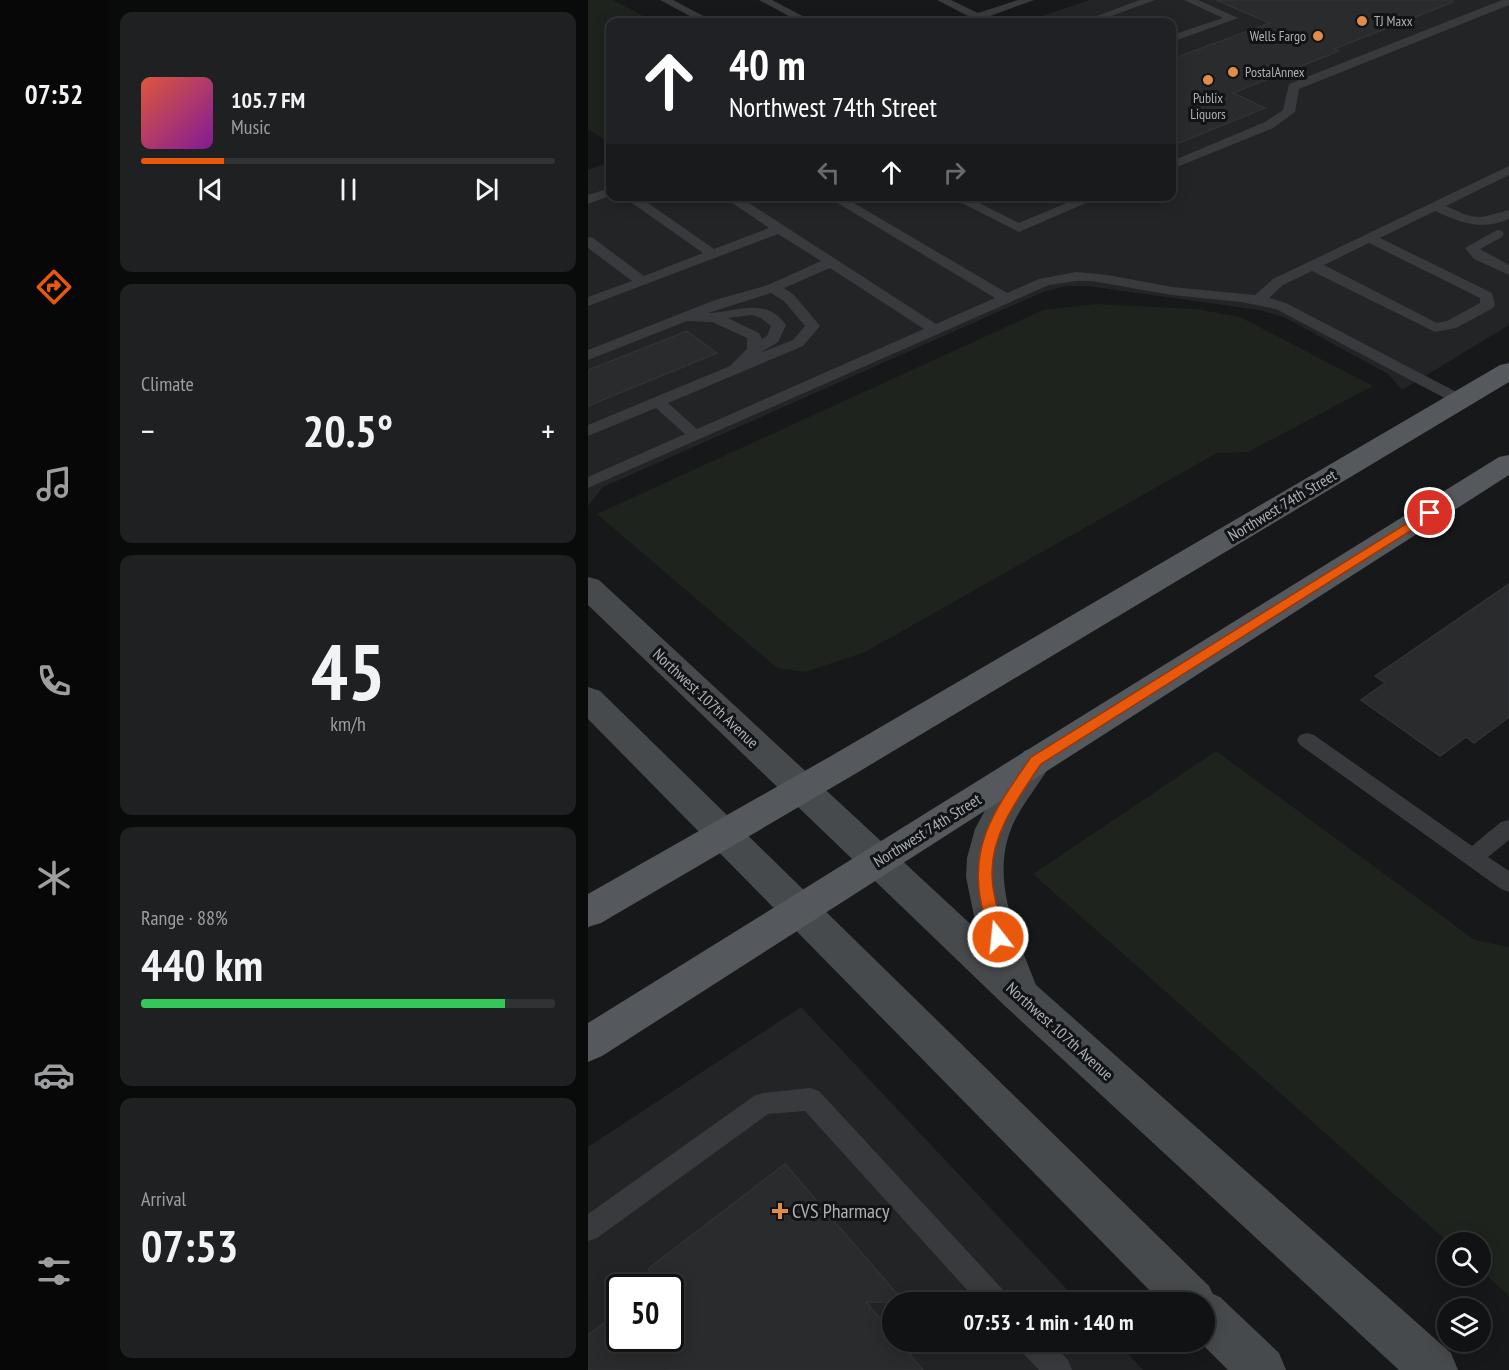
<!DOCTYPE html>
<html lang="en">
<head>
<meta charset="utf-8">
<style>
	body { margin:0; font-family:"PT Sans Narrow",sans-serif; background:#1e2021; color:#f1f3f6; height:100vh; display:flex; flex-direction:column; font-size:22px; white-space:nowrap }
	* { box-sizing:border-box; margin:0 }
	p { font-size:20px; color:#9c9ea0 }
	.icon { flex:none; width:33px; height:33px; fill:none; stroke:currentColor; stroke-width:2; stroke-linecap:round; stroke-linejoin:round }
	.map { position:relative; flex:1; overflow:hidden }
	.details { display:flex; flex-direction:column; gap:12px; padding:12px; background:#090a0a; width:480px }
	.details>* { flex:none }
	.banner { position:absolute; left:18px; top:18px; width:570px; height:183px; border-radius:12px; box-shadow:0 3px 15px #0003,0 0 0 2px #303233; background:#202124; color:#fff; overflow:hidden }
	.controls { position:absolute; left:849px; top:1232px; display:grid; gap:12px }
	.controls a { display:grid; place-items:center; width:54px; height:54px; border-radius:50%; background:#111213; box-shadow:0 3px 15px #0003,0 0 0 2px #303233; font-size:30px }
	.speed { position:absolute; left:18px; top:1274px; display:flex; gap:12px; font-size:30px; font-weight:700; text-align:center }
	.speed>* { display:grid; place-content:center; width:78px; height:78px; border-radius:50%; background:#111213; box-shadow:0 3px 15px #0003,0 0 0 2px #303233; line-height:1 }
	.speed .limit { border:3px solid #111; border-radius:9px; background:#fff; color:#111 }
	.pin { position:absolute; display:grid; place-items:center; width:51px; height:51px; color:#fff; margin:-26px; border:3px solid #fff; border-radius:50%; box-shadow:0 2px 6px #0007 }
	.me { position:absolute; width:66px; margin:-33px; rotate:344deg; stroke-linejoin:round; filter:drop-shadow(0 0 4px #0008) }
	.turn { display:flex; align-items:center; gap:21px; height:126px; padding:0 24px; font-size:27px }
	.turn .icon { width:78px; height:78px; stroke-width:2.5 }
	.turn b { display:block; font-size:42px; line-height:51px }
	.lanes { display:flex; align-items:center; height:57px; padding:0 24px; background:#0003; justify-content:center; gap:30px; direction:ltr }
	.lanes .off { opacity:.35 }
	.big { font-size:45px; font-weight:700; line-height:1.1 }
	.details .tile { flex:1; display:flex; flex-direction:column; justify-content:center; gap:9px; min-width:0; padding:0 21px; border-radius:12px; background:#1e2021 }
	.details .dial { align-items:center; gap:0 }
	.dial b { font-size:78px; line-height:1 }
	.song { display:flex; align-items:center; gap:18px }
	.cover { width:72px; height:72px; border-radius:9px; background:linear-gradient(135deg,hsl(10 70% 55%),hsl(290 70% 35%)) }
	.played { height:6px; border-radius:3px; background:linear-gradient(90deg,#ea580c 20%,#303233 20%) }
	.keys { display:flex; justify-content:space-around; direction:ltr }
	.heat { display:flex; justify-content:space-between; align-items:center; font-size:33px; direction:ltr }
	.charge { height:9px; border-radius:4px; background:linear-gradient(90deg,#34c759 88%,#303233 0) }
	.trip { position:absolute; left:294px; top:1292px; width:333px; height:60px; border-radius:30px; background:#111213; box-shadow:0 3px 15px #0003,0 0 0 2px #303233; font-weight:700; line-height:60px; text-align:center }
	main { display:flex; flex:1; min-height:0 }
	.dock { display:flex; flex-direction:column; width:108px; justify-content:space-around; align-items:center; background:#070708; color:#9c9ea0 }
	.dock .icon { width:42px; height:42px }
	.dock .current { color:#ea580c }
	.dock b { font-size:27px; color:#f1f3f6 }
	.map>svg:first-child { display:block }
</style>
</head>
<body>
<main>
<nav class="dock">
<b>07:52</b>
<svg class="icon current" aria-label="directions" viewBox="0 0 24 24"><path d="M12 3l9 9-9 9-9-9zM9 14v-3h6M13 9l2 2-2 2"/></svg>
<svg class="icon" aria-label="music" viewBox="0 0 24 24"><path d="M9 18V5l10-2v13"/><circle cx="6" cy="18" r="3"/><circle cx="16" cy="16" r="3"/></svg>
<svg class="icon" aria-label="phone" viewBox="0 0 24 24"><path d="M5 4h4l2 5-3 2q2 4 5 5l2-3 5 2v4C11 20 4 13 5 4z"/></svg>
<svg class="icon" aria-label="climate" viewBox="0 0 24 24"><path d="M12 3v18M4 7l16 10M4 17L20 7"/></svg>
<svg class="icon" aria-label="car" viewBox="0 0 24 24"><path d="M5 17H2v-5l4-1 3-4h7l3 4 3 1v5h-3M9 17h6M6 11h13"/><circle cx="7" cy="17" r="2"/><circle cx="17" cy="17" r="2"/></svg>
<svg class="icon" aria-label="filters" viewBox="0 0 24 24"><path d="M4 7h16M4 17h16"/><circle cx="9" cy="7" r="2"/><circle cx="15" cy="17" r="2"/></svg>
</nav>
<section class="details">
<div class="tile">
<div class="song"><i class="cover"></i><div><b>105.7 FM</b><p>Music</p></div></div>
<div class="played"></div>
<div class="keys"><svg class="icon" aria-label="previous" viewBox="0 0 24 24"><path d="M18 5L8 12l10 7zM5 5v14"/></svg><svg class="icon" aria-label="pause" viewBox="0 0 24 24"><path d="M8 5v14M16 5v14"/></svg><svg class="icon" aria-label="next" viewBox="0 0 24 24"><path d="M6 5l10 7-10 7zM19 5v14"/></svg></div>
</div>
<div class="tile"><p>Climate</p>
<div class="heat"><a>−</a><b class="big">20.5°</b><a>+</a></div>
</div>
<div class="tile dial"><b>45</b><p>km/h</p></div>
<div class="tile"><p>Range · 88%</p><b class="big">440 km</b><div class="charge"></div></div>
<div class="tile"><p>Arrival</p><b class="big">07:53</b></div>
</section>
<div class="map">
<svg width="921" height="1370" viewBox="0 0 921 1370">
	<rect width="100%" height="100%" fill="#171819"/>
	<g fill="#232426" fill-rule="evenodd">
		<path d="M 502,0 L 921,0 L 921,325 L 814,390 L 800,374 L 696,317 L 671,310 L 500,286 L 478,286 L 455,292 L 15,487 L 0,506 L 0,170 L 22,162 L 22,196 L 584,196 L 584,22 L 436,22 Z"/>
		<path d="M 213,1007 L 491,1302 L 304,1302 L 304,1341 L 528,1341 L 555,1370 L 0,1370 L 0,1147 ZM 32,1287 L 82,1287 L 82,1338 L 32,1338 Z"/>
	</g>
	<g fill="#1e231e">
		<path d="M 0,0 L 25,0 L 67,22 L 22,22 L 22,143 L 0,129 Z"/>
		<path d="M 508,304 L 608,309 L 652,317 L 785,386 L 660,452 L 629,453 L 277,652 L 217,672 L 189,668 L 9,514 L 455,310 Z"/>
		<path d="M 628,751 L 887,940 L 921,947 L 921,1296 L 893,1270 L 892,1242 L 860,1242 L 445,874 Z"/>
	</g>
	<g fill="#2a2b2d" stroke="#313235" stroke-width="1.5">
		<path d="M 628,0 L 865,0 L 865,2 L 746,49 L 751,51 L 645,93 L 677,108 L 584,146 L 584,59 L 682,23 Z"/>
		<path d="M 99,331 L 129,353 L 0,406 L 0,370 Z"/>
		<path d="M 921,584 L 921,717 L 886,743 L 878,737 L 852,756 L 773,700 L 797,683 L 787,676 Z"/>
		<path d="M 197,1164 L 316,1302 L 278,1302 L 304,1333 L 304,1341 L 311,1341 L 335,1370 L 0,1370 L 0,1335 L 32,1311 L 32,1338 L 82,1338 L 82,1287 L 63,1287 L 69,1282 L 60,1269 Z"/>
	</g>
	<g fill="none" stroke-linecap="round" stroke-linejoin="round">
		<g fill="#393a3d" fill-rule="evenodd">
			<path d="M 72,0 L 85,0 L 127,22 L 113,22 Z"/>
			<path d="M 171,0 L 184,0 L 226,22 L 212,22 Z"/>
			<path d="M 349,0 L 363,0 L 390,13 L 430,0 L 446,0 L 394,19 L 368,22 L 369,20 L 380,16 Z"/>
			<path d="M 552,0 L 567,0 L 507,22 L 492,22 Z"/>
			<path d="M 596,0 L 610,0 L 650,18 L 584,42 L 584,35 L 635,18 Z"/>
			<path d="M 914,0 L 921,0 L 921,5 L 711,89 L 707,112 L 685,128 L 584,169 L 584,161 L 677,122 L 695,110 L 701,84 Z"/>
			<path d="M 921,166 L 921,175 L 858,206 C 891,221 887,219 921,210 L 921,219 C 894,231 873,223 847,211 L 792,238 L 904,293 L 907,305 L 905,308 L 868,328 L 847,332 L 724,271 L 695,285 L 681,298 L 698,303 L 878,397 L 880,400 L 878,403 L 866,403 L 688,309 L 653,302 L 584,295 L 504,281 L 488,281 L 461,285 L 0,488 L 0,477 L 97,434 L 68,408 L 0,436 L 0,425 L 142,366 L 159,349 L 159,338 L 124,322 L 99,321 L 0,360 L 0,350 L 127,300 L 180,285 L 233,261 L 190,234 L 0,306 L 0,297 L 44,281 L 0,248 L 0,237 L 5,238 L 56,276 L 115,253 L 34,196 L 50,196 L 126,249 L 181,228 L 134,196 L 150,196 L 348,324 L 407,298 L 238,196 L 254,196 L 419,293 L 451,279 L 488,272 L 520,275 L 584,287 L 667,295 L 685,279 ZM 781,243 L 892,298 L 892,303 L 859,321 L 849,323 L 736,265 ZM 242,268 L 336,329 L 109,429 L 80,403 L 215,346 L 232,326 L 206,295 L 196,288 ZM 183,293 L 196,301 L 217,326 L 205,340 L 172,353 L 190,342 L 198,325 C 177,296 149,312 120,313 ZM 164,315 L 173,318 L 183,326 L 179,336 L 174,339 L 171,333 L 140,318 Z"/>
			<path d="M 22,188 L 22,196 L 0,204 L 0,195 Z"/>
			<path d="M 360,196 L 377,196 L 431,223 L 495,196 L 514,196 L 431,232 Z"/>
			<path d="M 909,230 L 914,231 L 916,234 L 914,237 L 892,249 L 921,265 L 921,275 L 886,259 L 877,248 Z"/>
			<path d="M 719,733 L 726,735 L 884,846 L 913,822 L 921,820 L 921,840 L 900,857 L 921,871 L 921,892 L 913,889 L 712,745 L 709,740 L 712,735 Z"/>
			<path d="M 222,1088 L 231,1091 L 418,1293 L 422,1302 L 390,1302 L 217,1111 L 180,1114 L 9,1238 L 0,1241 L 0,1214 L 166,1096 L 175,1093 Z"/>
			<path d="M 429,1341 L 462,1341 L 480,1360 L 484,1370 L 451,1370 L 433,1351 Z"/>
		</g>
		<g fill="#474a4d" fill-rule="evenodd">
			<path d="M 0,577 L 11,580 L 389,930 L 378,877 L 379,858 L 387,829 L 403,799 L 436,751 L 448,747 L 460,751 L 465,760 C 454,780 439,798 428,818 C 399,873 427,932 448,985 L 863,1353 L 870,1370 L 811,1370 L 417,1006 L 0,605 Z"/>
			<path d="M 0,687 L 12,691 L 621,1286 L 625,1294 L 632,1297 L 691,1353 L 698,1370 L 640,1370 L 611,1341 L 616,1341 L 616,1302 L 573,1302 L 0,719 Z"/>
		</g>
		<g fill="#55585c" fill-rule="evenodd">
			<path d="M 921,363 L 921,382 L 267,774 L 13,923 L 0,927 L 0,894 L 243,756 L 912,365 Z"/>
			<path d="M 921,455 L 921,475 L 14,1056 L 0,1062 L 0,1023 L 911,457 Z"/>
		</g>
	</g>
	<path fill="#ea580c" stroke="#983908" stroke-width="1.5" d="M 842,509 L 848,513 L 846,516 L 453,764 C 431,797 404,832 404,873 C 404,895 412,916 418,937 L 416,941 L 410,943 L 405,941 C 400,933 398,923 396,915 C 377,848 407,809 443,757 Z"/>
	<g fill="#de8d4a" stroke="#121314" stroke-width="2">
		<circle cx="774" cy="21" r="6"/>
		<circle cx="730" cy="36" r="6"/>
		<circle cx="645" cy="72" r="6"/>
		<circle cx="620" cy="80" r="6"/>
		<path d="M189 1202h6v6h6v6h-6v6h-6v-6h-6v-6h6z"/>
	</g>
	<g text-anchor="middle" dominant-baseline="central" stroke-width="6" stroke-linejoin="round" paint-order="stroke">
		<g font-size="14" fill="#abb1b7" stroke="#121314" text-anchor="start">
			<text x="786" y="21">TJ Maxx</text>
			<text x="718" y="36" text-anchor="end">Wells Fargo</text>
			<text x="657" y="72">PostalAnnex</text>
			<text x="620" y="98" text-anchor="middle">Publix<tspan x="620" dy="16">Liquors</tspan></text>
		</g>
		<g font-size="16" fill="#abb1b7" stroke="#121314">
			<text transform="translate(694 505) rotate(-31)">Northwest 74th Street</text>
			<text transform="translate(118 698) rotate(43)">Northwest 107th Avenue</text>
			<text transform="translate(339 830) rotate(-32)">Northwest 74th Street</text>
			<text transform="translate(472 1031) rotate(42)">Northwest 107th Avenue</text>
		</g>
		<g font-size="20" fill="#abb1b7" stroke="#121314" text-anchor="start">
			<text x="204" y="1211">CVS Pharmacy</text>
		</g>
	</g>
</svg>
<div class="controls">
<a><svg class="icon" aria-label="search" viewBox="0 0 24 24"><circle cx="10" cy="10" r="6"/><path d="M15 15l6 6"/></svg></a>
<a><svg class="icon" aria-label="layers" viewBox="0 0 24 24"><path d="M12 4l9 5-9 5-9-5zM3 14l9 5 9-5"/></svg></a>
</div>
<div class="speed"><div class="limit">50</div></div>
<div class="pin" style="left:842px;top:513px;background:#d93025"><svg class="icon" aria-label="arrive" viewBox="0 0 24 24"><path d="M6 21V4h12l-3 4 3 4H6"/></svg></div>
<svg class="me" style="left:410px;top:937px" viewBox="-20 -20 40 40"><circle r="17" fill="#ea580c" stroke="#fff" stroke-width="3"/><path d="M0-11L8 9 0 5-8 9z" fill="#fff"/></svg>
<div class="trip">07:53 · 1 min · 140 m</div>
<div class="banner">
<div class="turn"><svg class="icon" aria-label="ahead" viewBox="0 0 24 24"><path d="M12 20V5M6 11l6-6 6 6"/></svg><div><b>40 m</b>Northwest 74th Street</div></div>
<div class="lanes"><svg class="icon off" aria-label="left" viewBox="0 0 24 24"><path d="M17 20v-9H6M10 6l-5 5 5 5"/></svg><svg class="icon" aria-label="ahead" viewBox="0 0 24 24"><path d="M12 20V5M6 11l6-6 6 6"/></svg><svg class="icon off" aria-label="right" viewBox="0 0 24 24"><path d="M7 20v-9h11M14 6l5 5-5 5"/></svg></div>
</div>
</div>
</main>
</body>
</html>
